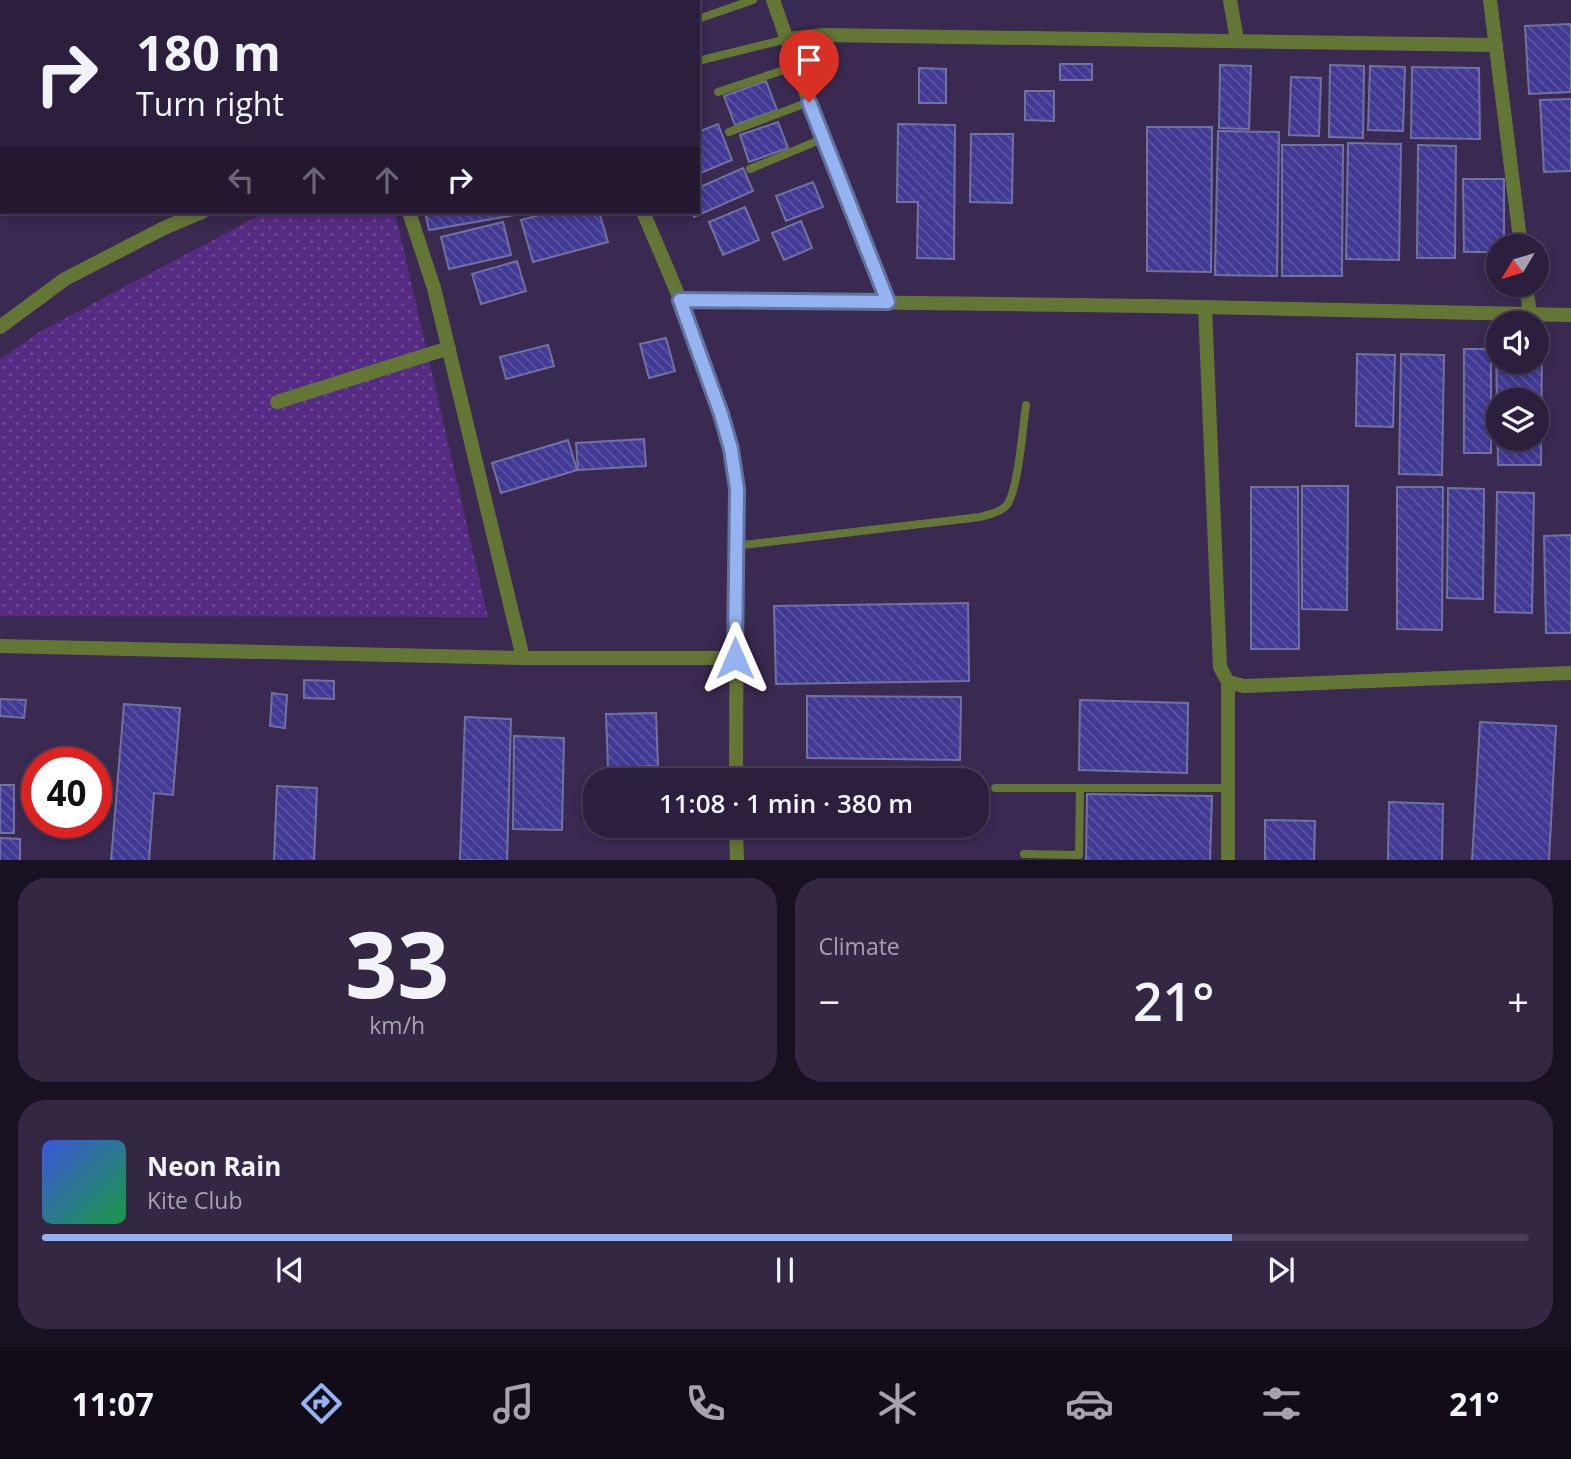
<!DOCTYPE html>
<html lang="en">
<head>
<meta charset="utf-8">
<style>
	body { margin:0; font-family:"Open Sans",sans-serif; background:#342744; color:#f1f3f6; height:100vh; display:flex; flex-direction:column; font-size:26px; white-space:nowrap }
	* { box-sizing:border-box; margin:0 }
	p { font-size:23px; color:#a6a2b0 }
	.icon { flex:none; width:38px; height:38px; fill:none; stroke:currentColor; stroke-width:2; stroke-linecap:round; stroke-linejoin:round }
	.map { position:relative; height:860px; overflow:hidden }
	.sheet { display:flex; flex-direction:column; gap:18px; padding:18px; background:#181122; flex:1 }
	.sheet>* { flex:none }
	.guide { position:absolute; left:0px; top:0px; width:700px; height:214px; box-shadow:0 4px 10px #0003,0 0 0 2px #483d57; background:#2c1f3d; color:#f1f3f6; overflow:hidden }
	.needle { width:46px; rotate:232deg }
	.controls { position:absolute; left:1486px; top:234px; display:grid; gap:14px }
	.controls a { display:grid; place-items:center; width:63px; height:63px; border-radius:50%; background:#2c1f3d; box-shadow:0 4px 10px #0003,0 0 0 2px #483d57; font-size:35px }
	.speed { position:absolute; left:21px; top:747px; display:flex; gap:14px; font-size:35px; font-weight:700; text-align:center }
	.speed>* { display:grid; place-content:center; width:91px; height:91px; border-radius:50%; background:#2c1f3d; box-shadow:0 4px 10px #0003,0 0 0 2px #483d57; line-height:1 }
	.speed .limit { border:10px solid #d22; background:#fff; color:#111 }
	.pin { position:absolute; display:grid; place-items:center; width:60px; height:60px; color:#fff; margin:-72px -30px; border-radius:50% 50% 50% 0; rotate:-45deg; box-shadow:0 0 7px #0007 }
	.pin .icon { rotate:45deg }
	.me { position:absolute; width:77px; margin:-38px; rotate:0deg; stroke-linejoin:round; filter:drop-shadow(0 0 5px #0008) }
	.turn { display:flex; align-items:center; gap:24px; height:147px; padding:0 21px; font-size:32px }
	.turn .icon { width:91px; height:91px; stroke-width:2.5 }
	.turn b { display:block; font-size:49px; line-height:60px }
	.lanes { display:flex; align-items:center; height:66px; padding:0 21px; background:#0003; justify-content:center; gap:35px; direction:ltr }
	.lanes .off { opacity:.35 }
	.big { font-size:52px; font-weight:600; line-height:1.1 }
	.sheet .card { flex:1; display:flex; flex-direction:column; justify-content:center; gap:10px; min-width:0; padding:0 24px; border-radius:28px; background:#342744 }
	.sheet .dial { align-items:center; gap:0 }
	.dial b { font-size:91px; line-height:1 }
	.song { display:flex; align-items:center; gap:21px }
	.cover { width:84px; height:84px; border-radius:10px; background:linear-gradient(135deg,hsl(230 70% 55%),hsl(140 70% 35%)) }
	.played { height:7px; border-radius:4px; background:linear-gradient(90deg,#95b2f1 80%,#483d57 80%) }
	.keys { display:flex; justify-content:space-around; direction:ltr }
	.heat { display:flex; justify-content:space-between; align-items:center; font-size:38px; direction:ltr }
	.sheet .tiles { flex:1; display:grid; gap:18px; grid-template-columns:1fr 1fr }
	.card:last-child { grid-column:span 2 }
	.trip { position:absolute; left:583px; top:768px; width:406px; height:70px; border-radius:28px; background:#2c1f3d; box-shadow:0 4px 10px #0003,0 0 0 2px #483d57; font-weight:600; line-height:70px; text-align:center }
	.tabs { display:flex; height:112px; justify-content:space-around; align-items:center; background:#120c18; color:#a6a2b0 }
	.tabs .icon { width:49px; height:49px }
	.tabs .current { color:#95b2f1 }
	.tabs b { font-size:32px; color:#f1f3f6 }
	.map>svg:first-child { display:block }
</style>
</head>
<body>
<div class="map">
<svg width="1571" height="861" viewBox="0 0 1571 861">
	<defs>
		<pattern id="green-dots" width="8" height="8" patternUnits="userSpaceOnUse" patternTransform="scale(1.75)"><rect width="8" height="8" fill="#552b83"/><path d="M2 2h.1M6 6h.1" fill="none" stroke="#6d4995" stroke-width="1.8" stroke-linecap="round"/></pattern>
		<pattern id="building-back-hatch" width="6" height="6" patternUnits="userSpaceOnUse" patternTransform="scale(1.75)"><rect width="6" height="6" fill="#413993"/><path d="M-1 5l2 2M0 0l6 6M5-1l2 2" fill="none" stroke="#5c54a2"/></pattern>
	</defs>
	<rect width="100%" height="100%" fill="#3a2951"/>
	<path fill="url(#green-dots)" d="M 266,212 L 395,212 L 488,617 L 0,616 L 0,359 L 41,331 Z"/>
	<g fill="url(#building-back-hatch)" stroke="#7072a1" stroke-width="2" fill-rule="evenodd">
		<path d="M 2,0 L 55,2 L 2,2 L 2,55 L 0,1 Z"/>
		<path d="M 1571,24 L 1571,92 L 1529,94 L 1525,26 Z"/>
		<rect x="1060" y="64" width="32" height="16"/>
		<path d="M 0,65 L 2,68 L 2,139 L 0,136 Z"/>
		<path d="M 1220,65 L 1251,66 L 1249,129 L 1219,128 Z"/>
		<path d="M 1330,65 L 1364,66 L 1363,138 L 1329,137 Z"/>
		<path d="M 1370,66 L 1405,67 L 1403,131 L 1368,130 Z"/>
		<path d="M 1412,67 L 1479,68 L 1480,139 L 1411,138 Z"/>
		<path d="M 919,68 L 946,69 L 946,103 L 919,103 Z"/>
		<path d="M 1291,77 L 1321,78 L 1319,136 L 1289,135 Z"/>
		<path d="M 766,81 L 777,110 L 735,125 L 724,96 Z"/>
		<path d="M 1025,91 L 1054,91 L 1054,121 L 1025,120 Z"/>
		<path d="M 1571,99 L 1571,171 L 1544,172 L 1540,100 Z"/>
		<path d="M 778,122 L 788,148 L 749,162 L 740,135 Z"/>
		<path d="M 718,124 L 732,160 L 698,174 L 698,132 Z"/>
		<path d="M 898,124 L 955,125 L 954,259 L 917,258 L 918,202 L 897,202 Z"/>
		<path d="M 1147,127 L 1212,127 L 1211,272 L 1147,271 Z"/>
		<path d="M 1218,131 L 1279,132 L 1277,276 L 1215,275 Z"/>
		<path d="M 971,134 L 1013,134 L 1012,203 L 970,202 Z"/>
		<path d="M 1348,143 L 1401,144 L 1399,260 L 1346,259 Z"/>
		<path d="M 1282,145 L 1343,145 L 1342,276 L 1282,276 Z"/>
		<path d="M 1418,145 L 1456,146 L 1455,258 L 1417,258 Z"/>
		<path d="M 743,168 L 753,191 L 694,217 L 692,212 L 698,212 L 698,188 Z"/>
		<path d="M 1463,179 L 1504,179 L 1504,247 L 1498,247 L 1498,252 L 1464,252 Z"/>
		<path d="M 813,182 L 823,207 L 786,221 L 776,196 Z"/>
		<path d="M 745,207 L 759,240 L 723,255 L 709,222 Z"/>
		<path d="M 425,212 L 514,212 L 515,215 L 429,230 Z"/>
		<path d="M 551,212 L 599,212 L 608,242 L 533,262 L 521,220 Z"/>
		<path d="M 801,221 L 812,248 L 784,260 L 772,233 Z"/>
		<path d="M 503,222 L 511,255 L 449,269 L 441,237 Z"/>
		<path d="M 517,261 L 526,291 L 481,304 L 472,274 Z"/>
		<path d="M 666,338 L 675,371 L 649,378 L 640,344 Z"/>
		<path d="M 1536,343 L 1542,343 L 1541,465 L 1498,465 L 1496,346 L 1498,346 L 1498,362 L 1536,362 ZM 1498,401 L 1536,401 L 1536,439 L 1498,439 Z"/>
		<path d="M 548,345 L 554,366 L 506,379 L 500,357 Z"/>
		<rect x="1464" y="349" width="27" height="104"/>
		<path d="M 1357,354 L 1395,355 L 1393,427 L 1356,426 Z"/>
		<path d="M 1401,354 L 1444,355 L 1442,475 L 1399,474 Z"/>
		<path d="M 644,439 L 646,466 L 578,470 L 576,443 Z"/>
		<path d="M 568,440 L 577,470 L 501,493 L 492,463 Z"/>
		<path d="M 1302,486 L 1348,486 L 1347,610 L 1302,609 Z"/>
		<path d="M 1251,487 L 1298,487 L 1299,649 L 1251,649 Z"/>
		<path d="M 1397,487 L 1443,487 L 1442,630 L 1397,629 Z"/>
		<path d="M 1448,488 L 1484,489 L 1483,599 L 1447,598 Z"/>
		<path d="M 1497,492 L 1534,493 L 1532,613 L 1495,612 Z"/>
		<path d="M 1571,535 L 1571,633 L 1546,633 L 1544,536 Z"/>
		<path d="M 968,603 L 969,681 L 776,684 L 774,606 Z"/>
		<path d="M 304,680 L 334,681 L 334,699 L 304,698 Z"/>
		<path d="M 272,693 L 287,695 L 285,728 L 270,726 Z"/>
		<path d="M 807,696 L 961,697 L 960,760 L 807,758 Z"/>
		<path d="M 0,699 L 26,700 L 24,718 L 0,716 Z"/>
		<path d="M 1080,700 L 1188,703 L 1187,773 L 1079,770 Z"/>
		<path d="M 124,704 L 180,708 L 173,795 L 154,793 L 149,861 L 111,861 Z"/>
		<path d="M 656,713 L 658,766 L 608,768 L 606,714 Z"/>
		<path d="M 465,717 L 511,719 L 507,861 L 460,860 Z"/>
		<path d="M 1480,722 L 1556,726 L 1549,861 L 1472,861 Z"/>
		<path d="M 514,736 L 564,738 L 562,830 L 513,829 Z"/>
		<path d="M 826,773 L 827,780 L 785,780 L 785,775 Z"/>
		<rect x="0" y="785" width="14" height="48"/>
		<path d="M 277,786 L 317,788 L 314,861 L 274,861 Z"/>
		<path d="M 1087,794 L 1212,796 L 1210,861 L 1086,861 Z"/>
		<path d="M 1389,802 L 1443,804 L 1442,861 L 1388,861 Z"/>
		<path d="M 1265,820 L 1315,821 L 1314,861 L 1265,861 Z"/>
		<path d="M 0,838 L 20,839 L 20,861 L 0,861 Z"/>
	</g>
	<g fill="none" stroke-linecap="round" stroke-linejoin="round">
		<g stroke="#647636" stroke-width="8">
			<path d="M 698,19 L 753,0"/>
			<path d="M 702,60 L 787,39"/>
			<path d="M 718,92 L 796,66"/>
			<path d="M 729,132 L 809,102"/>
			<path d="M 750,169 L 822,139"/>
			<path d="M 735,546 L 980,517 C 988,515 998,513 1005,507 C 1018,496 1023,425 1026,405"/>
			<path d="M 995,788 L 1227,788"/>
			<path d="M 1024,854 L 1079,855 L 1080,788"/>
		</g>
		<g stroke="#647636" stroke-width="14">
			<path d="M 773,0 L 822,139 L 888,302"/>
			<path d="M 1230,0 L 1237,40"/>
			<path d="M 1490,0 L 1521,247"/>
			<path d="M 787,39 L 824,35 L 1496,45"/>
			<path d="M 409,212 L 434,288 L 523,658"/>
			<path d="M 1526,285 L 1530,314"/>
			<path d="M 680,300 L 1151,306 L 1571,315"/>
			<path d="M 1205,307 L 1220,667 L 1228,682 L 1228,861"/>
			<path d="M 0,327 L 65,279 L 166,227 L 202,212"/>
			<path d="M 277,402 L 449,348"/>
			<path d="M 0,646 L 523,658 L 735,658"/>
			<path d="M 1228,682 L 1244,686 L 1571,673"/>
		</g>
		<g stroke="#647636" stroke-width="14">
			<path d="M 559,0 L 560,2"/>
			<path d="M 643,212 C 681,301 723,392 737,489 L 736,780"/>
			<path d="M 736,826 L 737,861"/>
		</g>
	</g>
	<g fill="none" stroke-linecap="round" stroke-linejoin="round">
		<defs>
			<path id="route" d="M 735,658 L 737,489 L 731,449 L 721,414 L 680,300 L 888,302 L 809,102"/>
		</defs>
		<use href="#route" stroke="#61749d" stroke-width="18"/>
		<use href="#route" stroke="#95b2f1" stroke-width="12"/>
	</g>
</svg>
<div class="controls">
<a><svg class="needle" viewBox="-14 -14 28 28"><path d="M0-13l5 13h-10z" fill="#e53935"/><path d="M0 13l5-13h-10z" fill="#a6a2b0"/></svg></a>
<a><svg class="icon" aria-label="sound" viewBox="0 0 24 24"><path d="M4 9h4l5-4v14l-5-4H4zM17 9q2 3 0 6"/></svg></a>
<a><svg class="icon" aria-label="layers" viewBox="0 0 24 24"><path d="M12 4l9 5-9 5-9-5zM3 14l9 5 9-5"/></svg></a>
</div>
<div class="speed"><div class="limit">40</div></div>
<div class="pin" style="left:809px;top:102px;background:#d93025"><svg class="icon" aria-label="arrive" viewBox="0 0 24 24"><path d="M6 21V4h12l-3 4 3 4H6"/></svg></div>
<svg class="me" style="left:735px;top:658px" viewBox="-20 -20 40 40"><path d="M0-17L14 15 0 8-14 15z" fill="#95b2f1" stroke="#fff" stroke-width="4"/></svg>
<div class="trip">11:08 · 1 min · 380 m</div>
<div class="guide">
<div class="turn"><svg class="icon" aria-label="right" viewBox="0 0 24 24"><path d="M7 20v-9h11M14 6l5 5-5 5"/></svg><div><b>180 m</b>Turn right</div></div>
<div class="lanes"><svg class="icon off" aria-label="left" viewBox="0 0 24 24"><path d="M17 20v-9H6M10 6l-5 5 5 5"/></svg><svg class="icon off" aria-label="ahead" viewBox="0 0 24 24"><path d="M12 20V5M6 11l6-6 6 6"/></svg><svg class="icon off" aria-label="ahead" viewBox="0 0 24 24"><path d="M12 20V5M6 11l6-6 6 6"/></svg><svg class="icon" aria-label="right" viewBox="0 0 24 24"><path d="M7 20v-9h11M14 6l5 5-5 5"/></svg></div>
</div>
</div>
<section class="sheet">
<div class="tiles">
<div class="card dial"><b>33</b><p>km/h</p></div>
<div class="card"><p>Climate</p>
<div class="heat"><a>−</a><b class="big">21°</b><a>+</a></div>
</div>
<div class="card">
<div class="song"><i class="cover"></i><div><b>Neon Rain</b><p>Kite Club</p></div></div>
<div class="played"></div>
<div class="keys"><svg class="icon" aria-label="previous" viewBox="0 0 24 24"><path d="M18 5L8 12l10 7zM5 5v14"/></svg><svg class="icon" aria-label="pause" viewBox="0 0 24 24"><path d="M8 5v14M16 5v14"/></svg><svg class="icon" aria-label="next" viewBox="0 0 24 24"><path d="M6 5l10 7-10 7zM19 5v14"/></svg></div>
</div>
</div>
</section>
<nav class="tabs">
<b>11:07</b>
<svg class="icon current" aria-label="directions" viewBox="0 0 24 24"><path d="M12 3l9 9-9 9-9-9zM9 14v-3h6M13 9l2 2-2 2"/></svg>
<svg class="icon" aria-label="music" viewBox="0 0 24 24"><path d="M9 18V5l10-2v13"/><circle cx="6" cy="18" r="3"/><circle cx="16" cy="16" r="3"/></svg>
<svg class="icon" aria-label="phone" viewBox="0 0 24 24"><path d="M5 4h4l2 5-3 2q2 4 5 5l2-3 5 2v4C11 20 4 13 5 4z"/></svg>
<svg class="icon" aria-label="climate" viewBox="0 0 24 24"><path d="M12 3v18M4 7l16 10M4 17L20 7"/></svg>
<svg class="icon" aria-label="car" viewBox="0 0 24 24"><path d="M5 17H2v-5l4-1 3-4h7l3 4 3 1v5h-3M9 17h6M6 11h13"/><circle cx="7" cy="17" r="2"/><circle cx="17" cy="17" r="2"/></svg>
<svg class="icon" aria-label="filters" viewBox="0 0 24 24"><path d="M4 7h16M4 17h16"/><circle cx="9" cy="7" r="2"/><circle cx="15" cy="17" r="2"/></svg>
<b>21°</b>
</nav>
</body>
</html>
